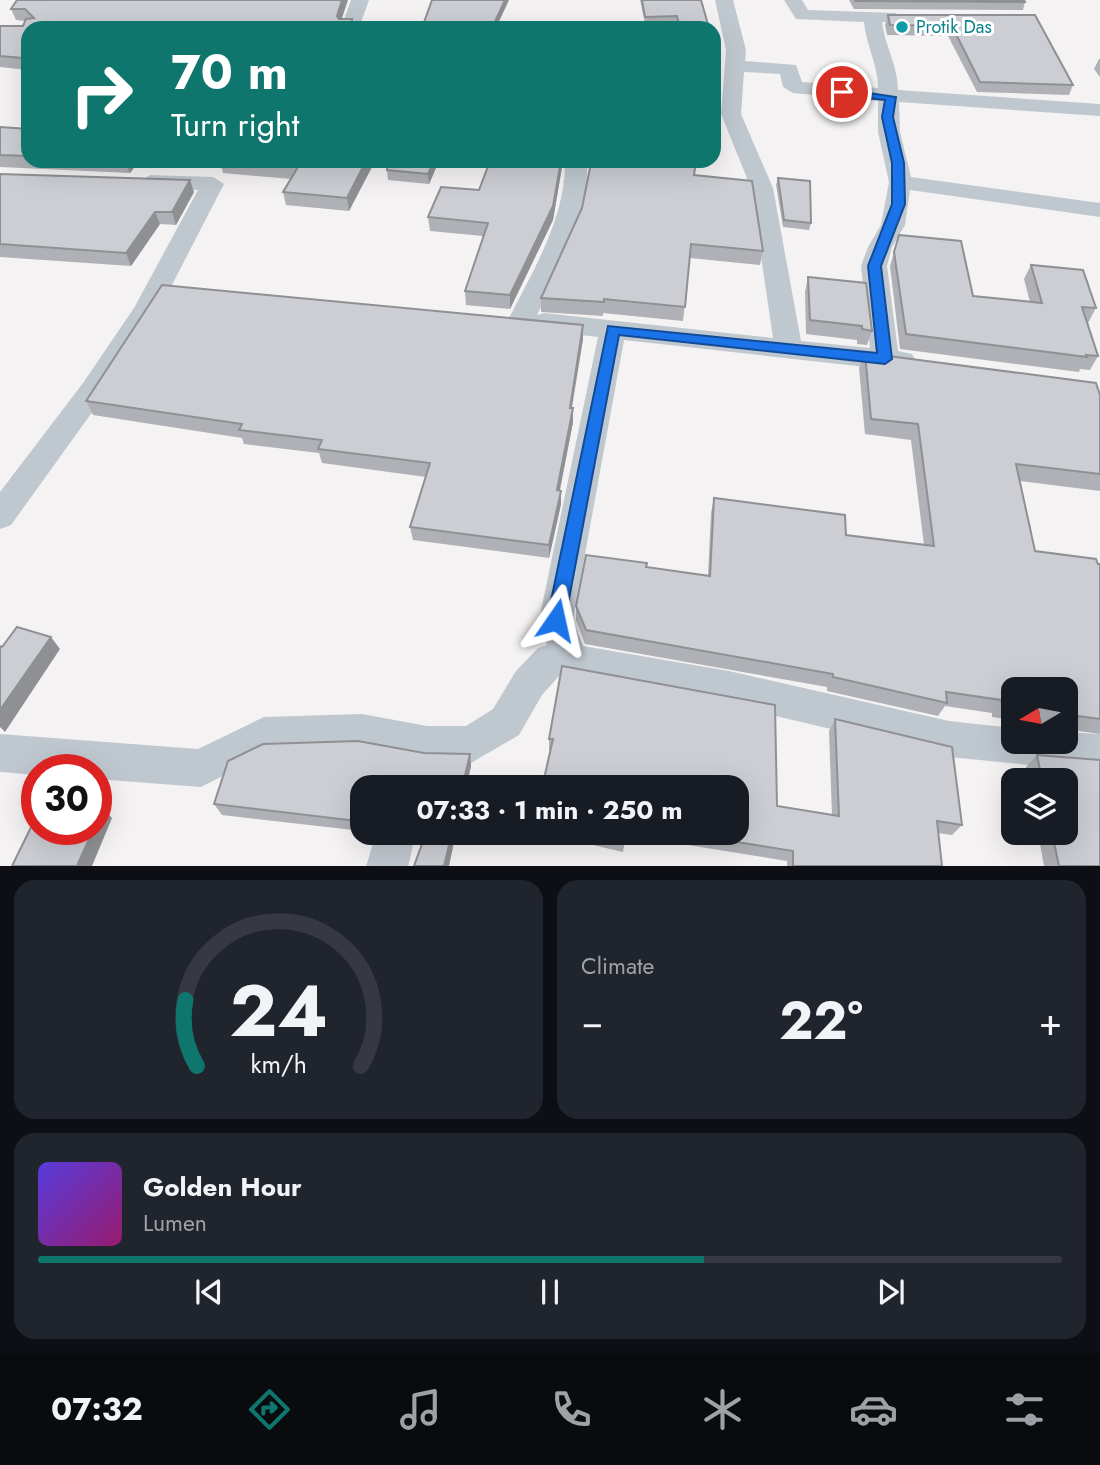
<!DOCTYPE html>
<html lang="en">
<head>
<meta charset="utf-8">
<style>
	body { margin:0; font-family:Jost,sans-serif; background:#20242c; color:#f1f3f6; height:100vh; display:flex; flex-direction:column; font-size:26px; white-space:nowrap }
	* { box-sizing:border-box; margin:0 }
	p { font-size:23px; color:#9ea1a6 }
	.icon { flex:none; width:38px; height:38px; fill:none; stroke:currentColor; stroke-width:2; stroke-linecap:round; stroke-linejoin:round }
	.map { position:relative; height:866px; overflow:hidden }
	.details { display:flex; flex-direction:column; gap:14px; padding:14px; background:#0d0f14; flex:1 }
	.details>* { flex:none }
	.hud { position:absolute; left:21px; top:21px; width:700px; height:147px; border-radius:21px; box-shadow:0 7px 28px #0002; background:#0f766e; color:#fff; overflow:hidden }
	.needle { width:46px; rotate:260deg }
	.buttons { position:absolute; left:1001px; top:677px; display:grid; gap:14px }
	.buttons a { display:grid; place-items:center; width:77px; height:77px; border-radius:14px; background:#171b24; box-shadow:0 7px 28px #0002; font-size:35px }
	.speed { position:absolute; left:21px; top:754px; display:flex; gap:14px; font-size:35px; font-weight:700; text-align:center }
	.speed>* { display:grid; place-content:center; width:91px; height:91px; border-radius:50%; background:#171b24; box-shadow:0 7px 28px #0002; line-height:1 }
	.speed .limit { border:10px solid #d22; background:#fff; color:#111 }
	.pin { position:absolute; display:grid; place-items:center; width:60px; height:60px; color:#fff; margin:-30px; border:4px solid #fff; border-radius:50%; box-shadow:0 2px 7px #0007 }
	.me { position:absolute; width:77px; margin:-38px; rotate:11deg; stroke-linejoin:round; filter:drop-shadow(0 0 5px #0008) }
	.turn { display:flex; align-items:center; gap:24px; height:147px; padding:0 35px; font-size:32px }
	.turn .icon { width:91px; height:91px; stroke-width:2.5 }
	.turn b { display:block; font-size:49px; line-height:60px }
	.big { font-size:52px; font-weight:700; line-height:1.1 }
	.details .card { flex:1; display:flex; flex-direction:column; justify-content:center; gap:10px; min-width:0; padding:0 24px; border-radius:21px; background:#20242c }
	.details .dial { align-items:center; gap:0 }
	.dial svg { height:182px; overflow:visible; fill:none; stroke:#363941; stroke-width:7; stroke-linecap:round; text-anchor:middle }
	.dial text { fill:#f1f3f6; stroke:none }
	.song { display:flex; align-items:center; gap:21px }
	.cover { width:84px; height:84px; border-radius:10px; background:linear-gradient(135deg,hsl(250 70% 55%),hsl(320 70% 35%)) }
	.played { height:7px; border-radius:4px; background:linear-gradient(90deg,#0f766e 65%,#363941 65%) }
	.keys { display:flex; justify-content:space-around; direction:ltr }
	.heat { display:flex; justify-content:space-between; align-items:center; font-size:38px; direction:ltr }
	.details .tiles { flex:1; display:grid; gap:14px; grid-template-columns:1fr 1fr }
	.card:last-child { grid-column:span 2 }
	.trip { position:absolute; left:350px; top:775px; width:399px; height:70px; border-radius:21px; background:#171b24; box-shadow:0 7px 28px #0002; font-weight:700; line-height:70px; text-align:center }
	.tab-bar { display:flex; height:112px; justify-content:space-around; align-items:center; background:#090b0e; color:#9ea1a6 }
	.tab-bar .icon { width:49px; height:49px }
	.tab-bar .current { color:#0f766e }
	.tab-bar b { font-size:32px; color:#f1f3f6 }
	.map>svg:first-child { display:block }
</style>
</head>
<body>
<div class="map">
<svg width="1100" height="867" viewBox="0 0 1100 867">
	<rect width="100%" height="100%" fill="#f4f2f2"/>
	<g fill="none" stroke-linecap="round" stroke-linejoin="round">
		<g fill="#c0c8cf" fill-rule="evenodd">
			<path d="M 351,0 L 369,0 L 359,28 L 341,28 Z"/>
			<path d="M 715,0 L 733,0 L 746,50 L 745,61 L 796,65 L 802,82 L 878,88 C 878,65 866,45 864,22 L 796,19 L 784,0 L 802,0 L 808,10 L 896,13 L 899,17 L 896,21 L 882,22 C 885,46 898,66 898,90 L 1100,104 L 1100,116 L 899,102 L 900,132 L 911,177 L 1100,203 L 1100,217 L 910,190 L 905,225 L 892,247 L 887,266 L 898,351 L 912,354 L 916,361 L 912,368 L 902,371 L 624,340 L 573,620 L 583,646 L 729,671 L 949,721 L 1013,728 L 1013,742 L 1066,742 L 1066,732 L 1100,734 L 1100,772 L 949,757 L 729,705 L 570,676 L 559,676 L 542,695 L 519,735 L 471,763 L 427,762 L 362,750 L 268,753 L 201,787 L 96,779 L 96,770 L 37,770 L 37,775 L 0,772 L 0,734 L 198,749 L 264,717 L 362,714 L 427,726 L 466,726 L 493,709 L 516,671 L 538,648 L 547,645 L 539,620 L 598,337 L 544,331 L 532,324 L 521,329 L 512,326 L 508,320 C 533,271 566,217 565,161 L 587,161 C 590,215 560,268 537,315 L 544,313 L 773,338 L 751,188 L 721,114 L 726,50 ZM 744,72 L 780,74 L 783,87 L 793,93 L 878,101 L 878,132 L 889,182 L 881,225 L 868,247 L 861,266 L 870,348 L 801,341 L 773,188 L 741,114 Z"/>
			<path d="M 150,175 L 213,177 L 224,184 L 159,310 L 103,397 L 11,525 L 0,529 L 0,492 L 83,383 L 134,308 L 198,190 L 142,187 L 139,182 Z"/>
			<path d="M 376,833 L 408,833 L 413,845 L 408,867 L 366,867 Z"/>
		</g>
	</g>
	<g fill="#afb1b6">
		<path d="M 640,0 L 701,0 L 709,28 L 678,28 L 677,23 L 645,23 Z"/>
		<path d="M 849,0 L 1024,0 L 1025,2 L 1023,10 L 854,9 Z"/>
		<path d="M 11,9 L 352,19 L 353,28 L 28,28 L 28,70 L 0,67 L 0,26 L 23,26 L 25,21 L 16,20 Z"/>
		<path d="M 888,15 L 1035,15 L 1073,85 L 1069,95 L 977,92 L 948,36 L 887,35 L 885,25 Z"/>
		<path d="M 1099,59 L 1100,59 L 1100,77 L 1094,69 Z"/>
		<path d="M 0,127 L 28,129 L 28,161 L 139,161 L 130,173 L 0,167 Z"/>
		<path d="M 220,161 L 375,161 L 349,211 L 286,205 L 283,192 L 291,179 L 223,173 Z"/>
		<path d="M 439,161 L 429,184 L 388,180 L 387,170 Z"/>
		<path d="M 490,161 L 563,161 L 553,220 L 510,309 L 466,305 L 465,291 L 483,236 L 430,231 L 428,217 L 479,190 Z"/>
		<path d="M 589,161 L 696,161 L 694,175 L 763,251 L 760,265 L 690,258 L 683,321 L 603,313 L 603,316 L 541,312 L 541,298 L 582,208 L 589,171 Z"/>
		<path d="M 0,174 L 194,192 L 176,225 L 160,224 L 131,266 L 0,257 Z"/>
		<path d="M 778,178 L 811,223 L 809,230 L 783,227 L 776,185 Z"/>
		<path d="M 899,235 L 973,296 L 1030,302 L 1024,279 L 1031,265 L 1096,308 L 1088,323 L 1098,356 L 1090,370 L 1080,369 L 1079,372 L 900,349 L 890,266 Z"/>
		<path d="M 808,277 L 872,331 L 867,345 L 857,344 L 857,340 L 806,334 L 805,292 Z"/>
		<path d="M 583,339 L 572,408 L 573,422 L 560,490 L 561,504 L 549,558 L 413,540 L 410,527 L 426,477 L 322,463 L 319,453 L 244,444 L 242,438 L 93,415 L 86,401 Z"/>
		<path d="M 865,353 L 1100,395 L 1100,491 L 1020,481 L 1035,551 L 1100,564 L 1100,734 L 1072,730 L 1066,737 L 1066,690 L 1013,690 L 1013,720 L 992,717 L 992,713 L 945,706 L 938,716 L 827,691 L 827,687 L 585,644 L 576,620 L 576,606 L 708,575 L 711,513 L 714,498 L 846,535 L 924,545 L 911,440 L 865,434 L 859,368 Z"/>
		<path d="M 835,719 L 962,825 L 952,835 L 938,833 L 942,866 L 787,866 L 787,861 L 626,835 L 623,852 L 541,833 L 737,833 L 549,750 L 549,739 L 777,806 L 832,815 L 829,731 Z"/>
		<path d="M 424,753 L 470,754 L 471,766 L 466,788 L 362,788 L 362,831 L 222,815 L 214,804 Z"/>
		<path d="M 1037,755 L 1100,760 L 1100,866 L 1044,866 L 1038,833 L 1066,833 L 1066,780 L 1029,780 L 1026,767 Z"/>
	</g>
	<g fill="#8f9094">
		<path d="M 342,0 L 348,0 L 339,27 L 337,16 Z"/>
		<path d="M 505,0 L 509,0 L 496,28 L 492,28 Z"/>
		<path d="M 28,54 L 28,69 L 23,58 Z"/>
		<path d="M 125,161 L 139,161 L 130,173 Z"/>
		<path d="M 366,161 L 375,161 L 349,211 L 347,198 Z"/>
		<path d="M 434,161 L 439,161 L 429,184 L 428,174 Z"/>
		<path d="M 561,161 L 563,161 L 553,220 L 510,309 L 510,295 Z"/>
		<path d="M 190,180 L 194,192 L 176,225 L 172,212 Z"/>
		<path d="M 155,212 L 160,224 L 131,266 L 126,253 Z"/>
		<path d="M 583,325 L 583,339 L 569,422 L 570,408 Z"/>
		<path d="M 573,408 L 573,422 L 557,504 L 557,490 Z"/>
		<path d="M 561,491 L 561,504 L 549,558 L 549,545 Z"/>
		<path d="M 51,637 L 60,649 L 5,732 L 0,727 L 0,710 Z"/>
		<path d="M 470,754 L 471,766 L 466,788 L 462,788 Z"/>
		<path d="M 102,807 L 112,818 L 92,866 L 77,866 L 93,830 L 96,830 L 96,821 Z"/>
		<path d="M 360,811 L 362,816 L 362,831 L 357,821 Z"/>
		<path d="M 452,833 L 456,833 L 449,866 L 444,866 Z"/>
	</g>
	<g fill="#ccced4" stroke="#8f9094" stroke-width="2">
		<path d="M 17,0 L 342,0 L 337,16 L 339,19 L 352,19 L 351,28 L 28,28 L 28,54 L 23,58 L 0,56 L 0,26 L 23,26 L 26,19 L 34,18 L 25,9 L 11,9 Z"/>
		<path d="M 432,0 L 505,0 L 492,28 L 422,28 Z"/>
		<path d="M 642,0 L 701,0 L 709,28 L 680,28 L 677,16 L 645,17 Z"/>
		<path d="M 855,0 L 1024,0 L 1025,2 L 855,1 Z"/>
		<path d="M 888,15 L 1035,15 L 1073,85 L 980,82 L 952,26 L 890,25 Z"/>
		<path d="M 0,127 L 28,129 L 28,156 L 0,155 Z"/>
		<path d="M 229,161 L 366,161 L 347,198 L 283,192 L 298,167 Z"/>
		<path d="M 388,161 L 434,161 L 428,174 L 387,170 Z"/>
		<path d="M 490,161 L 561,161 L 553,206 L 510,295 L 465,291 L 488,223 L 428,217 L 441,187 L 479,190 Z"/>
		<path d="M 590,161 L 696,161 L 694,175 L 752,181 L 763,251 L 691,244 L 685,307 L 604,299 L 604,302 L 541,298 L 582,208 L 590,168 Z"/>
		<path d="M 0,174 L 190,180 L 172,212 L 155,212 L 126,253 L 0,244 Z"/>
		<path d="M 778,178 L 810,181 L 811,223 L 784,220 Z"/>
		<path d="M 899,235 L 961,241 L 973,296 L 1042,303 L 1031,265 L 1083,270 L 1096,308 L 1082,307 L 1098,356 L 1086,355 L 1087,357 L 906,334 L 894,252 Z"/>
		<path d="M 808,277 L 866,283 L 872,331 L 862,329 L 862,326 L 810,320 Z"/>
		<path d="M 162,285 L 583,325 L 570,408 L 573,408 L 557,490 L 561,491 L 549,545 L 410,527 L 430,463 L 318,449 L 322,440 L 239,430 L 242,424 L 86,401 Z"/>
		<path d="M 865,353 L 1096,383 L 1100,395 L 1100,474 L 1016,464 L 1035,551 L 1096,559 L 1098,564 L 1100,564 L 1100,719 L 1078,716 L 1075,727 L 1066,727 L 1066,690 L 1013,690 L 1013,706 L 1002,704 L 1001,700 L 946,692 L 947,703 L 833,677 L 833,674 L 586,630 L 576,606 L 586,555 L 647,563 L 646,567 L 710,576 L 714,498 L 845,515 L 846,535 L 934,546 L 918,424 L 871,419 Z"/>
		<path d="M 17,627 L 51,637 L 0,710 L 0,646 L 2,647 Z"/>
		<path d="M 562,666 L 775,705 L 777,806 L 839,816 L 835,719 L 952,747 L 962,825 L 937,821 L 942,866 L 793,866 L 793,851 L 680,833 L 737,833 L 737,788 L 542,788 L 553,739 L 549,739 Z"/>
		<path d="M 358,741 L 424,753 L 470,754 L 462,788 L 362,788 L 362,812 L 360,811 L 357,821 L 214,804 L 228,761 L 263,744 Z"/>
		<path d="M 1037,755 L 1100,760 L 1100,866 L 1059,866 L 1052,833 L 1066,833 L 1066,780 L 1042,780 Z"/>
		<path d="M 96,806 L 102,807 L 96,821 Z"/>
		<path d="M 37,815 L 37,830 L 93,830 L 77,866 L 12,866 Z"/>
		<path d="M 426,833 L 452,833 L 444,866 L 414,866 Z"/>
		<path d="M 587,833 L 626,833 L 625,842 Z"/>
	</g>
	<path fill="#1a73e8" stroke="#114b97" stroke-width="2" d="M 842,89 L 896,97 L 893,117 L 904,163 L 905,204 L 881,266 L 892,359 L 885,364 L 619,335 L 565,620 L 563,626 L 549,626 L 547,620 L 608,326 L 877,353 L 868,266 L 892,204 L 892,163 L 882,117 L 885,100 L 838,95 L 838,90 Z"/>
	<circle fill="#0f9aa8" stroke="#fff" stroke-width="2.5" cx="902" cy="27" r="7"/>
	<g text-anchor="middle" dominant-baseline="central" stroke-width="6" stroke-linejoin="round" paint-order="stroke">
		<g font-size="18" fill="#0d838f" stroke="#fff" text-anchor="start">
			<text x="916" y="27">Protik Das</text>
		</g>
	</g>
</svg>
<div class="buttons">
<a><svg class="needle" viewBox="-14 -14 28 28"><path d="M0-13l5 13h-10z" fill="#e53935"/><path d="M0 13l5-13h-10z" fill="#9ea1a6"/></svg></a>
<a><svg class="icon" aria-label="layers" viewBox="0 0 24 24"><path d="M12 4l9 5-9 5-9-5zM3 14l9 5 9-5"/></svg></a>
</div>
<div class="speed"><div class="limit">30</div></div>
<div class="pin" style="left:842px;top:92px;background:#d93025"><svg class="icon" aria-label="arrive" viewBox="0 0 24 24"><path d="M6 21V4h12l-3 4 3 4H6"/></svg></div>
<svg class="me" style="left:556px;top:620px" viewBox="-20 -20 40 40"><path d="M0-17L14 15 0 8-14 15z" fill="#1a73e8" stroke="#fff" stroke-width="4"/></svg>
<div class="trip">07:33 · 1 min · 250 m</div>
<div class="hud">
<div class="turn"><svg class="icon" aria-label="right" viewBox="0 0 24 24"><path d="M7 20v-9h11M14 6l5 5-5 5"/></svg><div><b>70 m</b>Turn right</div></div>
</div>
</div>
<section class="details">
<div class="tiles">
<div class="card dial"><svg viewBox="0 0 100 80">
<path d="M14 69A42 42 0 1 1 86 69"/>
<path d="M14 69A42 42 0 0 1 9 40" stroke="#0f766e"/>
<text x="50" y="56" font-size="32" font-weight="700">24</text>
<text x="50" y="72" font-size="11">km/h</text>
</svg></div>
<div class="card"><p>Climate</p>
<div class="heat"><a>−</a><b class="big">22°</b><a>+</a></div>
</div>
<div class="card">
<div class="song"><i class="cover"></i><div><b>Golden Hour</b><p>Lumen</p></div></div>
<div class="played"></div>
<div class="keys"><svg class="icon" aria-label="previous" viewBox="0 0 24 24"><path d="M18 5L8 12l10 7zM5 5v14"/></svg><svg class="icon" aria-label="pause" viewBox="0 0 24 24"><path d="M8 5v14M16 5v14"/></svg><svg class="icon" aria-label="next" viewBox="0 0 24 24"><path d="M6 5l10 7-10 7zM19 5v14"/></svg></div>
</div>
</div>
</section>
<nav class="tab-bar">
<b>07:32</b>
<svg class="icon current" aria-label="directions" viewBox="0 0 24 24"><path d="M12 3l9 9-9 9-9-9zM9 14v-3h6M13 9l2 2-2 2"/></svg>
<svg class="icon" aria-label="music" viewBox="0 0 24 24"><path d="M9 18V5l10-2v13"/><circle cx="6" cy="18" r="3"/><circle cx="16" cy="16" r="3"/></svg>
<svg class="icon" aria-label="phone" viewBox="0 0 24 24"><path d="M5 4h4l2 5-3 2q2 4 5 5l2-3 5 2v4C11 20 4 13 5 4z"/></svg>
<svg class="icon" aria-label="climate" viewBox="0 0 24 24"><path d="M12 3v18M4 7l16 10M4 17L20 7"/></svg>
<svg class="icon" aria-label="car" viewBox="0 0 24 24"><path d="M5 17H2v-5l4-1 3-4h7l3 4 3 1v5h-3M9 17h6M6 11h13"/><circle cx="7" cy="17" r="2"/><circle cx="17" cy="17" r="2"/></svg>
<svg class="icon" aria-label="filters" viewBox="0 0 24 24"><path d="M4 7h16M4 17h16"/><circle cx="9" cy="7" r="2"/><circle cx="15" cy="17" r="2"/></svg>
</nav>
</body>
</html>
